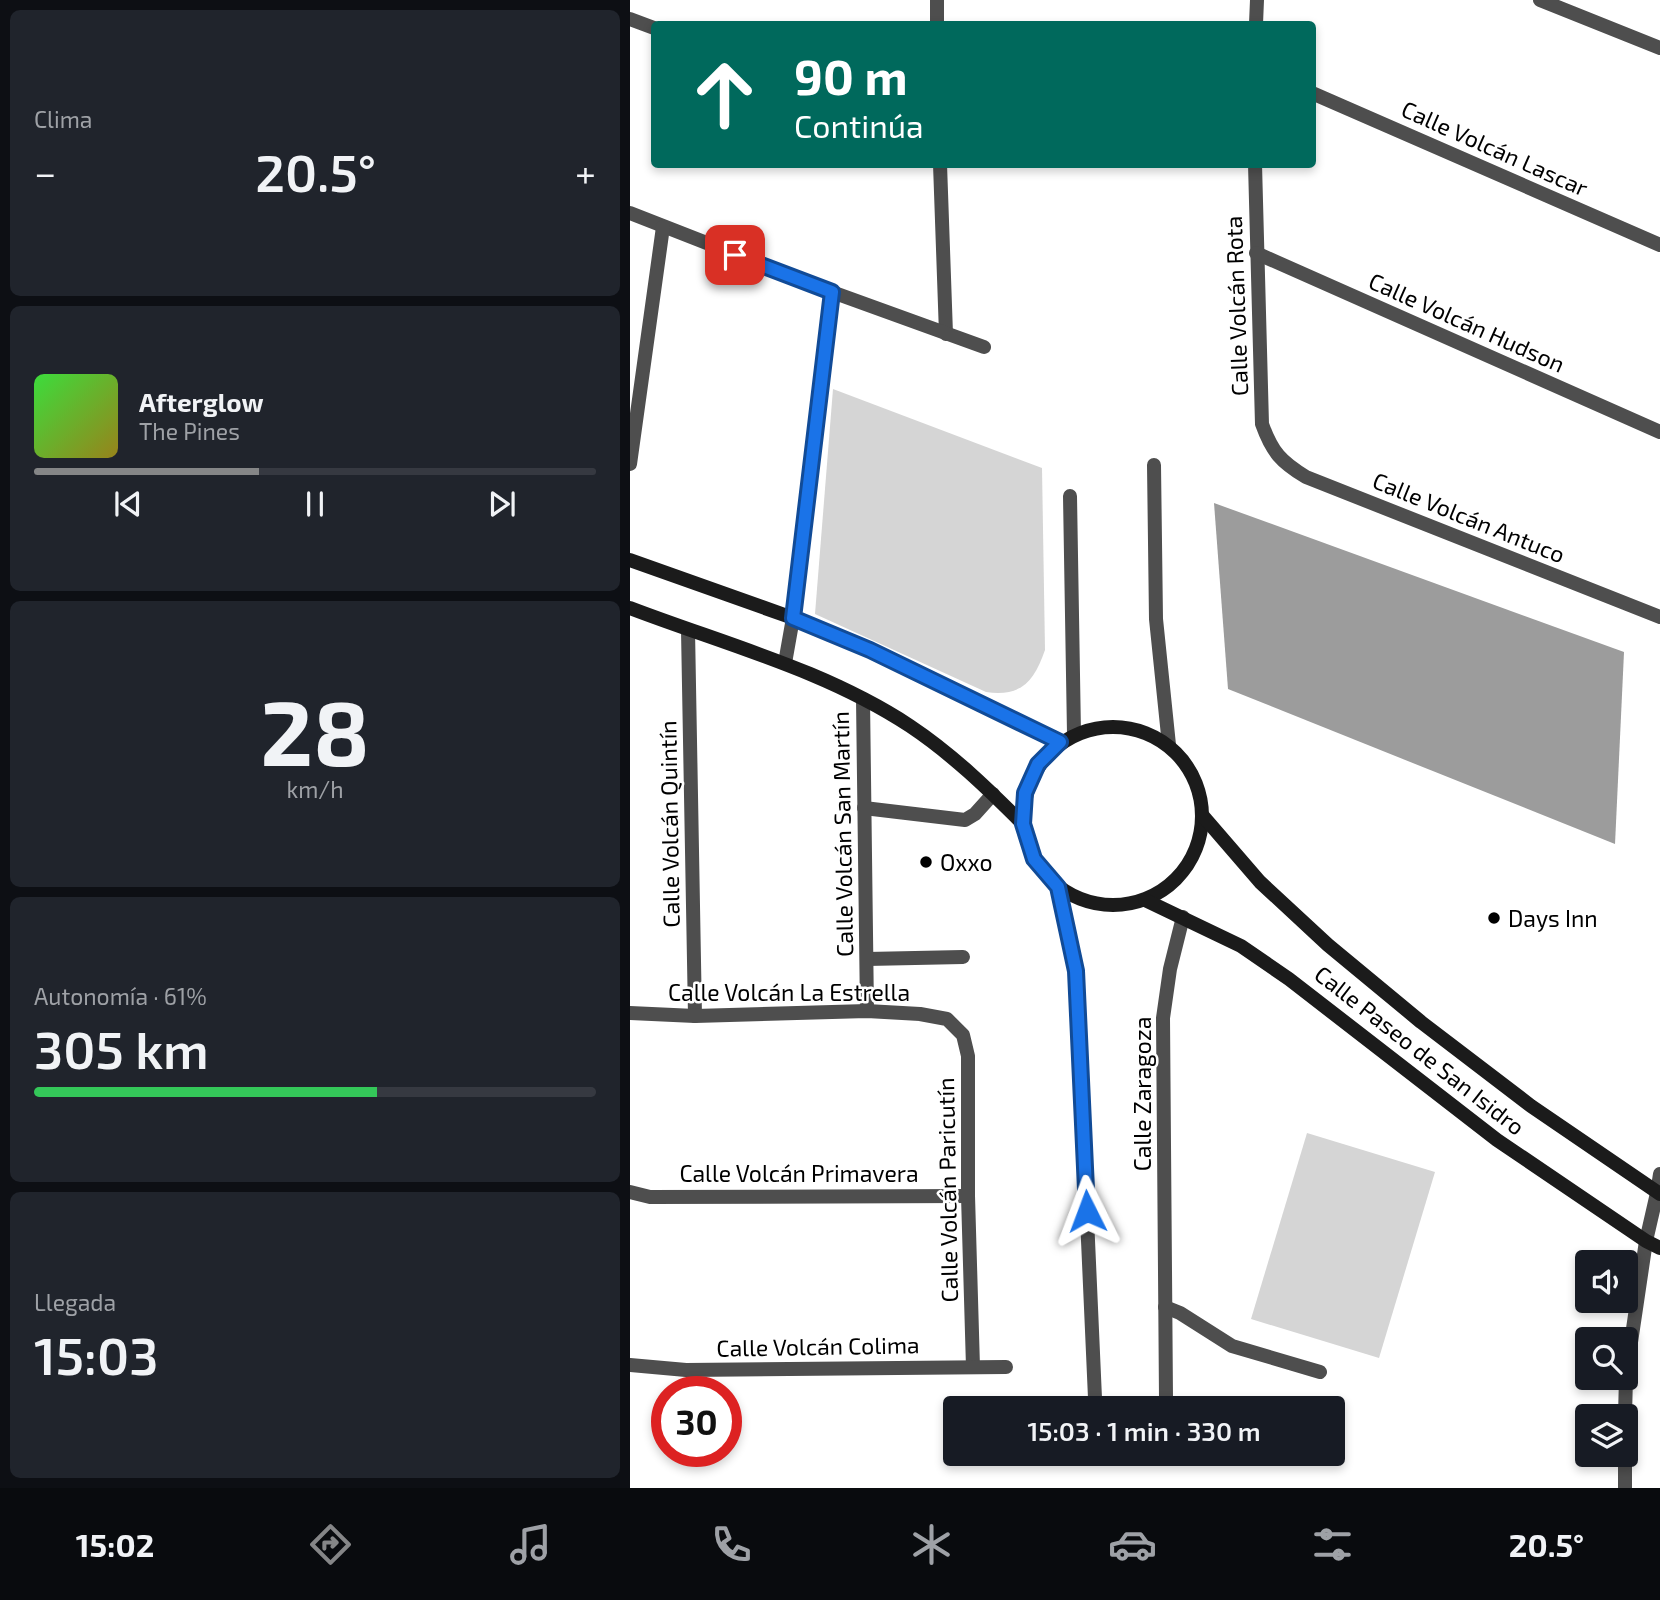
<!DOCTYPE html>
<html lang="es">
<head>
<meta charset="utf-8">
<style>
	body { margin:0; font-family:"Exo 2",sans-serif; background:#20242c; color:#f1f3f6; height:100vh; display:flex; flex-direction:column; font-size:26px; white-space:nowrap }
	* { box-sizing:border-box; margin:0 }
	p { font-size:23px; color:#9ea1a6 }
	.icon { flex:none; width:38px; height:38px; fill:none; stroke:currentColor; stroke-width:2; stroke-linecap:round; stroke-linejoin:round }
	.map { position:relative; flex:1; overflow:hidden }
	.panel { display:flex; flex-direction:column; gap:10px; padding:10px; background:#0d0f14; width:630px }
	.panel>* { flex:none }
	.guide { position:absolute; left:21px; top:21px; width:665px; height:147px; border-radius:7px; box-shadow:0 4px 10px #0003; background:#00695c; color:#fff; overflow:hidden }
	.tools { position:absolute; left:945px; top:1250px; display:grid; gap:14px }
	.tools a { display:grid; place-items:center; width:63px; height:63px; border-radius:7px; background:#171b24; box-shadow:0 4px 10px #0003; font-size:35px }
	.speed { position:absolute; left:21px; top:1376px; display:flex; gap:14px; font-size:35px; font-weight:700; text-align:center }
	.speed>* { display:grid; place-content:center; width:91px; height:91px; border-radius:50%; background:#171b24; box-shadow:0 4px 10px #0003; line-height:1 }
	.speed .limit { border:10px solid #d22; background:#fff; color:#111 }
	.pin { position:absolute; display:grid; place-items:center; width:60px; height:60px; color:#fff; margin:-30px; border-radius:14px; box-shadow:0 4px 10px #0006 }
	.me { position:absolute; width:77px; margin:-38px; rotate:357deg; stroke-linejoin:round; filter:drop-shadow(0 0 5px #0008) }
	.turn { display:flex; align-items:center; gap:24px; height:147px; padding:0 28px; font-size:32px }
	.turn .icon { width:91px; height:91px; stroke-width:2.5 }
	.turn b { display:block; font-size:49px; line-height:60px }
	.big { font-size:52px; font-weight:600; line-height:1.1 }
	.panel .widget { flex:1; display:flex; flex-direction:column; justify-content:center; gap:10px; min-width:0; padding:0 24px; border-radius:10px; background:#20242c }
	.panel .dial { align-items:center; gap:0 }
	.dial b { font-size:91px; line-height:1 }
	.song { display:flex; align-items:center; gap:21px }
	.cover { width:84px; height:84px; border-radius:10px; background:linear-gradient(135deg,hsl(120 70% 55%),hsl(50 70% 35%)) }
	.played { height:7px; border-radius:4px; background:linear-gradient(90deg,#858687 40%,#363941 40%) }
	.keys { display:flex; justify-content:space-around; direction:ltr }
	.heat { display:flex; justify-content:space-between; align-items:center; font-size:38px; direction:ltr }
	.charge { height:10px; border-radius:5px; background:linear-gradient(90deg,#34c759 61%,#363941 0) }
	.trip { position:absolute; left:313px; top:1396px; width:402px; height:70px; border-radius:7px; background:#171b24; box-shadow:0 4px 10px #0003; font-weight:600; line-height:70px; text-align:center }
	.dock { display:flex; height:112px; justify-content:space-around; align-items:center; background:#090b0e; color:#9ea1a6 }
	.dock .icon { width:49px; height:49px }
	.dock .active { color:#858687 }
	.dock b { font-size:32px; color:#f1f3f6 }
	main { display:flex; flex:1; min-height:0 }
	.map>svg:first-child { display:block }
</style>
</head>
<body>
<main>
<section class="panel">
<div class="widget"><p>Clima</p>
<div class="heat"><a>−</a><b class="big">20.5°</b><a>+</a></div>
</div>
<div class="widget">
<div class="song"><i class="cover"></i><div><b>Afterglow</b><p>The Pines</p></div></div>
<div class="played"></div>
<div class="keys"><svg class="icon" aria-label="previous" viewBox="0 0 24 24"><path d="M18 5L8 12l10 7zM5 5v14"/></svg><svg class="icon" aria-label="pause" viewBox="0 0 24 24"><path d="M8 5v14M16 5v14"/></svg><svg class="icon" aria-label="next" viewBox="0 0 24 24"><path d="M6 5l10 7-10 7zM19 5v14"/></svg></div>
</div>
<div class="widget dial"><b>28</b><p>km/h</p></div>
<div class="widget"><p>Autonomía · 61%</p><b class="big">305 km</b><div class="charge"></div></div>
<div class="widget"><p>Llegada</p><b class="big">15:03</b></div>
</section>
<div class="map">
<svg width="1030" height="1488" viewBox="0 0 1030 1488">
	<rect width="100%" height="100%" fill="#fff"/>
	<g fill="#d5d5d5">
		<path d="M 203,389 L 412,468 L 415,650 C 404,681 392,697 356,692 L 185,614 Z"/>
		<path d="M 677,1133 L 805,1172 L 749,1358 L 621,1319 Z"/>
	</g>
	<path fill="#9c9c9c" d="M 584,503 L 994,652 L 985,844 L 598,689 Z"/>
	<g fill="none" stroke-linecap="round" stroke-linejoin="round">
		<g stroke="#4e4e4e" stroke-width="14">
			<path d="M 234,808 L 335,820 L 345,814 L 363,794"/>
			<path d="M 237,959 L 333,957"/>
			<path d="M 535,1307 L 550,1313 L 602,1346 L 690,1372"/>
		</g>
		<g stroke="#4e4e4e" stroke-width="14">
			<path d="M 307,0 L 307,24"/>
			<path d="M 910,0 L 1030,48"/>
			<path d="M 0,19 L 24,28"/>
			<path d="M 626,24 L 627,0"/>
			<path d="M 682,93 L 1030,245"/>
			<path d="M 310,164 L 316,334"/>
			<path d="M 625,164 L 632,424 C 642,452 651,462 676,477 L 1030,617"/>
			<path d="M 0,213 L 202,292 L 354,347"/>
			<path d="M 626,253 L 1030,432"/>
			<path d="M 0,464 L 33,227"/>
			<path d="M 524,465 L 526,619 L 539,745"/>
			<path d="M 440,496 L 444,734"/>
			<path d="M 58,630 L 65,1016"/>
			<path d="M 155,663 L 163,618 L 202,292"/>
			<path d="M 233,699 L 237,1011"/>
			<path d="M 428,887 L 446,970 L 465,1398"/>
			<path d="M 0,1013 L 65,1016 L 237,1011 L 290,1014 L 317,1019 L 333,1035 L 338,1056 L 338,1196 L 343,1367"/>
			<path d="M 0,1192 L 20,1197 L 338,1196"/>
			<path d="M 1027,1193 L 1030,1174"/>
			<path d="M 0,1365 L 56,1370 L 376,1367"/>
			<path d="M 536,1398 L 533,1018 L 540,969 L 553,917"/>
		</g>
		<g stroke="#4e4e4e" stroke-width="14">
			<path d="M 996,1376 L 1016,1241 L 1027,1193"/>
			<path d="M 995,1416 L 996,1377"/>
			<path d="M 995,1454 L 995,1488"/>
		</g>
		<g stroke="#1b1b1b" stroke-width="14">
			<path d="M 0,560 L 163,618 L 240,650 L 430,742"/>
			<path d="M 0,608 C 94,644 195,670 280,726 C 322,754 358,789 393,824"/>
			<circle cx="483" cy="816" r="89"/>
			<path d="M 573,816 L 630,882 L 698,945 L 791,1022 L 901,1106 L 1030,1194"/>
			<path d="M 515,900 L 611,946 L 659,979 L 867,1140 L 1016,1241 L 1030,1248"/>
		</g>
	</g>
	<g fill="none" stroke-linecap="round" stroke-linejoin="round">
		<defs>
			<path id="route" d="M 105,255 L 202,292 L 163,618 L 240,650 L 430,742 L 408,764 L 395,793 L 393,824 L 404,859 L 428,887 L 446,971 L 457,1211"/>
		</defs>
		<use href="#route" stroke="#114b97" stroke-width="18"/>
		<use href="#route" stroke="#1a73e8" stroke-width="12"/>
	</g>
	<g fill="#000" stroke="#fff" stroke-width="2.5">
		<circle cx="296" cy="862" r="7"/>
		<circle cx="864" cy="918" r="7"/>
	</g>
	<g text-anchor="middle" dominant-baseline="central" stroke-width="5" stroke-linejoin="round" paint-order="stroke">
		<g font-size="23" fill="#000" stroke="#fff">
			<text transform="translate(865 148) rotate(24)">Calle Volcán Lascar</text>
			<text transform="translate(606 306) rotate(-92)">Calle Volcán Rota</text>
			<text transform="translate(837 322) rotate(24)">Calle Volcán Hudson</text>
			<text transform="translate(839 517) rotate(22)">Calle Volcán Antuco</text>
			<text transform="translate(39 824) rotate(-91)">Calle Volcán Quintín</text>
			<text transform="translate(212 834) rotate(-91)">Calle Volcán San Martín</text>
			<text x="159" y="992">Calle Volcán La Estrella</text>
			<text transform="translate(790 1050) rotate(38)">Calle Paseo de San Isidro</text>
			<text transform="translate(512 1094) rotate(-90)">Calle Zaragoza</text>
			<text x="169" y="1173">Calle Volcán Primavera</text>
			<text transform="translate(317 1190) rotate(-91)">Calle Volcán Paricutín</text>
			<text transform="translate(188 1346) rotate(-1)">Calle Volcán Colima</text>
		</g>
		<g font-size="23" fill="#000" stroke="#fff" text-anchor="start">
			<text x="310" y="862">Oxxo</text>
			<text x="878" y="918">Days Inn</text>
		</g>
	</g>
</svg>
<div class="tools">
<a><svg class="icon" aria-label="sound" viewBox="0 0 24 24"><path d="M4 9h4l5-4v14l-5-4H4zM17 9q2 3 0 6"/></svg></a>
<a><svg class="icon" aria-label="search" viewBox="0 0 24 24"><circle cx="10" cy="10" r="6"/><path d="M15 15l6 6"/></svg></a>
<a><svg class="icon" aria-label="layers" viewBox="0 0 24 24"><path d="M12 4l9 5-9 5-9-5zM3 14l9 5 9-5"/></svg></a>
</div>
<div class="speed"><div class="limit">30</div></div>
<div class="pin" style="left:105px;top:255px;background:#d93025"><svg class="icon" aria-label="arrive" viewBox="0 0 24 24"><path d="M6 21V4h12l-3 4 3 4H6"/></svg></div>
<svg class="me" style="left:457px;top:1211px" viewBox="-20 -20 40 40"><path d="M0-17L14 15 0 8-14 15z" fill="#1a73e8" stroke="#fff" stroke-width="4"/></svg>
<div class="trip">15:03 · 1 min · 330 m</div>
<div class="guide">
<div class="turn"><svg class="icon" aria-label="ahead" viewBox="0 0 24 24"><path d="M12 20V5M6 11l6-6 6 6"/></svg><div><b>90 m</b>Continúa</div></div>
</div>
</div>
</main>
<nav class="dock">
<b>15:02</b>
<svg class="icon active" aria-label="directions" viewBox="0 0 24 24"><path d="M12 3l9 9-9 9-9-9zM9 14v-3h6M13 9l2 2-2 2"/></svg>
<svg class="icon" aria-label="music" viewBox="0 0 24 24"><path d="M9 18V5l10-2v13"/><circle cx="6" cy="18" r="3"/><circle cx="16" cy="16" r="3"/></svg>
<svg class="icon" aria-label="phone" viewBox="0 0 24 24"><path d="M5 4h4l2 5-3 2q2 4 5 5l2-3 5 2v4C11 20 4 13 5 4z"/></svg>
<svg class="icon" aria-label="climate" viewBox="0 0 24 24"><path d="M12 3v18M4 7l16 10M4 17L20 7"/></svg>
<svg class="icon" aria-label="car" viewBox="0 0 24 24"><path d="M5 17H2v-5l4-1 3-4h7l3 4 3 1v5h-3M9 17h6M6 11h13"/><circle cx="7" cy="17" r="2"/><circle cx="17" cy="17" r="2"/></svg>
<svg class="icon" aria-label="filters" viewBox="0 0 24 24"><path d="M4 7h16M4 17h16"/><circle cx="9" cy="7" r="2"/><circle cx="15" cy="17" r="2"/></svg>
<b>20.5°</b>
</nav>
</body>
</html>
